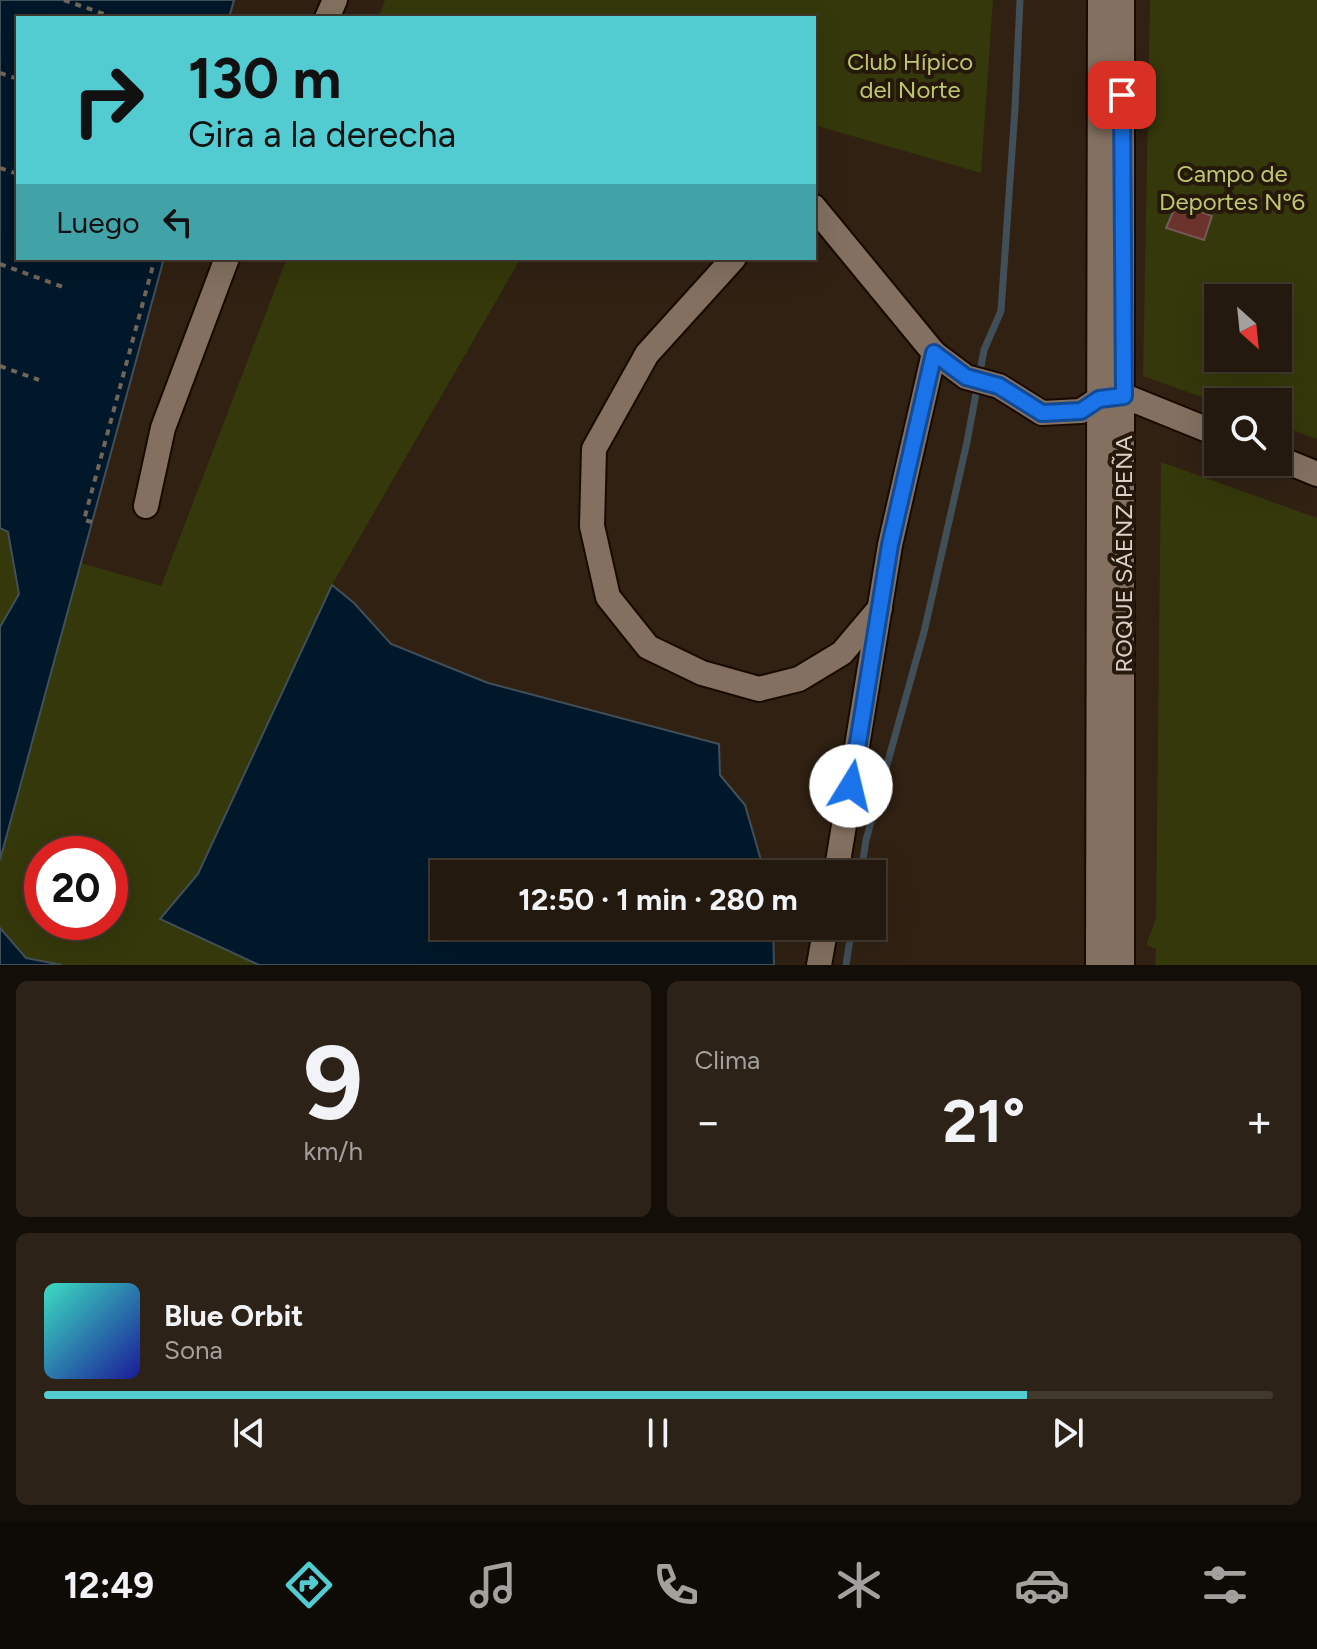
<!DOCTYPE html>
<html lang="es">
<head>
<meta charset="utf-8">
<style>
	body { margin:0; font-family:Figtree,sans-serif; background:#2c2217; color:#f1f3f6; height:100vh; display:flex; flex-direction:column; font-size:30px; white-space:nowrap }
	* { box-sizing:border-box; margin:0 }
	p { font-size:26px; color:#a3a09e }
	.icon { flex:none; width:44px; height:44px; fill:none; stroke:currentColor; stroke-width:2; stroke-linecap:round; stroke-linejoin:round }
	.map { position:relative; height:965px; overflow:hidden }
	.drawer { display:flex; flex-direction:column; gap:16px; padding:16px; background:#140e08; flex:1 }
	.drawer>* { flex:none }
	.top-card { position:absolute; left:16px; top:16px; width:800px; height:244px; border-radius:0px; box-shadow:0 8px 32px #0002,0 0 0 2px #41382e; background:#52ccd1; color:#111; overflow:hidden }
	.needle { width:52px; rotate:153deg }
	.controls { position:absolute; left:1204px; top:284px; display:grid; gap:16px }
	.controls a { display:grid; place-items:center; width:88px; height:88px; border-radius:0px; background:#24190e; box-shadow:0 8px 32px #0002,0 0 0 2px #41382e; font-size:40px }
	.speed { position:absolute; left:24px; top:836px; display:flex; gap:16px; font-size:40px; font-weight:700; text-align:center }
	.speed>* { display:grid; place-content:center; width:104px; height:104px; border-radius:50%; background:#24190e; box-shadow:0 8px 32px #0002,0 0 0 2px #41382e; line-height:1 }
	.speed .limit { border:12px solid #d22; background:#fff; color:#111 }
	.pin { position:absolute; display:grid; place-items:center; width:68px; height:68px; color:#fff; margin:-34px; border-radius:16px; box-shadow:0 4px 12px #0006 }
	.me { position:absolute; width:88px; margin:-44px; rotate:9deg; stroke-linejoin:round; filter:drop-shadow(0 0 6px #0008) }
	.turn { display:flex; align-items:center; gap:28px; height:168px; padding:0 40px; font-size:36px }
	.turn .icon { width:104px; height:104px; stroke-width:2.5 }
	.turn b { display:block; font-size:56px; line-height:68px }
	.then { display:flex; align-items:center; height:76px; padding:0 40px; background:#0003; gap:16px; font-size:30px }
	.big { font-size:60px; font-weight:700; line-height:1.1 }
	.drawer .tile { flex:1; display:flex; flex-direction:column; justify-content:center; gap:12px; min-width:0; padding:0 28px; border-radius:12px; background:#2c2217 }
	.drawer .dial { align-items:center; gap:0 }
	.dial b { font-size:104px; line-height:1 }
	.song { display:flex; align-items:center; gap:24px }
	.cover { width:96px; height:96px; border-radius:12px; background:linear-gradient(135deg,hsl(170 70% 55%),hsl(240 70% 35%)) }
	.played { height:8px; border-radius:4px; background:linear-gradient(90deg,#52ccd1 80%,#41382e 80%) }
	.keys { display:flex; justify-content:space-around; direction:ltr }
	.heat { display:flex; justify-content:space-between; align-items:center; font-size:44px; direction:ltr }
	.drawer .tiles { flex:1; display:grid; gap:16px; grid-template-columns:1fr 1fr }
	.tile:last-child { grid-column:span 2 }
	.trip { position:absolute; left:430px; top:860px; width:456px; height:80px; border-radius:0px; background:#24190e; box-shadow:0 8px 32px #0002,0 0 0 2px #41382e; font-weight:700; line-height:80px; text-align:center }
	.menu { display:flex; height:128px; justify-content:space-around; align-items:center; background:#0e0a06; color:#a3a09e }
	.menu .icon { width:56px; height:56px }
	.menu .on { color:#52ccd1 }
	.menu b { font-size:36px; color:#f1f3f6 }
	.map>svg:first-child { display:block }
</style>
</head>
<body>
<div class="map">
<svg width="1317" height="965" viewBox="0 0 1317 965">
	<rect width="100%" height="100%" fill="#302113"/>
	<g fill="#34380a" fill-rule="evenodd">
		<path d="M 385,0 L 993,0 L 981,173 L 814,125 L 814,18 L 378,18 Z"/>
		<path d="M 1150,0 L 1317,0 L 1317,439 L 1278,425 L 1278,402 L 1218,403 L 1143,376 ZM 1218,298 L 1278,298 L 1278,358 L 1218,358 Z"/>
		<path d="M 287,258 L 521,258 L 332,585 L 198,874 L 160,919 L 259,965 L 62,965 L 26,958 L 0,928 L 0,860 L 81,563 L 161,586 ZM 42,854 L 110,854 L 110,922 L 42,922 Z"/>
		<path d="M 1161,462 L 1317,518 L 1317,965 L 1155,965 L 1156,949 L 1146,945 L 1156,918 Z"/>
		<path d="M 0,528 L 8,531 L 19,595 L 0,627 Z"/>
	</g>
	<g fill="#00182a" stroke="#414f59" stroke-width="2">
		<path d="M 0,0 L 234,0 L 229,18 L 18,18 L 18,258 L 164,258 L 0,860 L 0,627 L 19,594 L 8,532 L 0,528 Z"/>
		<path d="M 332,585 L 354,603 L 391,644 L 488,683 L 719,744 L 720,775 L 745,805 L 765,874 L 444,874 L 444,926 L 773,926 L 774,965 L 259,965 L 160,919 L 198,874 Z"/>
		<path d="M 0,928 L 26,958 L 62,965 L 0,965 Z"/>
	</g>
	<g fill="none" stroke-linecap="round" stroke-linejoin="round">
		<g stroke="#414f59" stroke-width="7">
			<path d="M 861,874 L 866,840 L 924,632 L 967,442 L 984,350 L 1001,311 L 1015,108 L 1020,0"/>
			<path d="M 846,965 L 852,926"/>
		</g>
	</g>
	<path fill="#6c332d" stroke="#735a57" stroke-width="2" d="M 1177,203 L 1212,216 L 1204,240 L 1166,228 Z"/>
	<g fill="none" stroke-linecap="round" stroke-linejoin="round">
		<defs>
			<g id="minor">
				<path d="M 327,18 L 335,0"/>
				<path d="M 814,207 L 934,353 L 966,377 L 999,386 L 1042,413 L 1081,411 L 1099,399 L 1124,396 L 1218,434"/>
				<path d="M 734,258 L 647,354 L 594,449 L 592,526 L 608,597 L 648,647 L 702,673 L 759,689 L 799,679 L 842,653 L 880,608"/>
				<path d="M 1278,458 L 1317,474"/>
				<path d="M 146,506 L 163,428 L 227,258"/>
				<path d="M 836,874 L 890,545 L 934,353"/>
				<path d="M 819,965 L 826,926"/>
				<path d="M 1098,965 L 1100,0"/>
				<path d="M 1122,965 L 1122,0"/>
			</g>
		</defs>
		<use href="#minor" stroke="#180a01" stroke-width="28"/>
		<g stroke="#726559" stroke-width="4" stroke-dasharray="6 6" stroke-linecap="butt">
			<path d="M 64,0 L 115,18"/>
			<path d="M 0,73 L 18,79"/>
			<path d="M 0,168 L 18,174"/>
			<path d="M 0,264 L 63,287"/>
			<path d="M 0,366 L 39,380"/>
			<path d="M 92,522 L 84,520 L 155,258"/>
		</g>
		<use href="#minor" stroke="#837060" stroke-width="24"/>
	</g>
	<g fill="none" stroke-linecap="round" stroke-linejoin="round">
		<defs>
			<path id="route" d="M 851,786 L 890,545 L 934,353 L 966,377 L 999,386 L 1042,413 L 1081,411 L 1099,399 L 1124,396 L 1122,95"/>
		</defs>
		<use href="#route" stroke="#114b97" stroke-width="20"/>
		<use href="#route" stroke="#1a73e8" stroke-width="14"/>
	</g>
	<g text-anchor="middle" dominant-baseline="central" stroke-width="8" stroke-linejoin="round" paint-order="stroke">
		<g font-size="24" fill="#bdc770" stroke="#26180a">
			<text x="910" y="61">Club Hípico<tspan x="910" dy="28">del Norte</tspan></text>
			<text x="1232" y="173">Campo de<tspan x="1232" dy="28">Deportes Nº6</tspan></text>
		</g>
		<g font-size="24" fill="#dad0c7" stroke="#26180a">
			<text transform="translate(1123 554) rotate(-90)">ROQUE SÁENZ PEÑA</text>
		</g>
	</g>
</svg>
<div class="controls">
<a><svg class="needle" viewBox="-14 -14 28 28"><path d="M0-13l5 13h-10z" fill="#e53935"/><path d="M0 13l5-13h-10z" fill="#a3a09e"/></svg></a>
<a><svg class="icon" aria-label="search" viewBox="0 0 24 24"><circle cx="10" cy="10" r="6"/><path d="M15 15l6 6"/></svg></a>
</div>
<div class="speed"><div class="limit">20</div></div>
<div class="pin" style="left:1122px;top:95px;background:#d93025"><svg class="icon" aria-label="arrive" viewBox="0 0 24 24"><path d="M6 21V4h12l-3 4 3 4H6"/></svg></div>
<svg class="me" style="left:851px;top:786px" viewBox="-20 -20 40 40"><circle r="19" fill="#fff"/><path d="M0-13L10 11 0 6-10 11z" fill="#1a73e8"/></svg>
<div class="trip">12:50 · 1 min · 280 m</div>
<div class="top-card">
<div class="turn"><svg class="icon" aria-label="right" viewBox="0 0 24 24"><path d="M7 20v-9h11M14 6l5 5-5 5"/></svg><div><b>130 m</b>Gira a la derecha</div></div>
<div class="then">Luego<svg class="icon" aria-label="left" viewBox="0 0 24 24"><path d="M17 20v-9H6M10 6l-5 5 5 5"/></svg></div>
</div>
</div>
<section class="drawer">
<div class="tiles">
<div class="tile dial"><b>9</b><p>km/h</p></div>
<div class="tile"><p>Clima</p>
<div class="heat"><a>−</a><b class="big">21°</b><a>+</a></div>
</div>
<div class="tile">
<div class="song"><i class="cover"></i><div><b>Blue Orbit</b><p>Sona</p></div></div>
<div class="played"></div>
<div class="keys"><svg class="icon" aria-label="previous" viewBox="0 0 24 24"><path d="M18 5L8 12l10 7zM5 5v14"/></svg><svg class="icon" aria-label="pause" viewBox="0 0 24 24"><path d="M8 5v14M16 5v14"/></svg><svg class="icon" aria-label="next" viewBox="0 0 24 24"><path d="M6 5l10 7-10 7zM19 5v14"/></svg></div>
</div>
</div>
</section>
<nav class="menu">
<b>12:49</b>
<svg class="icon on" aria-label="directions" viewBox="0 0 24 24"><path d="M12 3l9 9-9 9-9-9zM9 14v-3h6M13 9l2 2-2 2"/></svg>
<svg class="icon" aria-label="music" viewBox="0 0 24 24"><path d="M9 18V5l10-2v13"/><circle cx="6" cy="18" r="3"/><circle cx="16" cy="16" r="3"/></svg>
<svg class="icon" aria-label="phone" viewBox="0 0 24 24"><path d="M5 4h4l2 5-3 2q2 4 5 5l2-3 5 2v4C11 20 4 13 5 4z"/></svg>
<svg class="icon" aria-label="climate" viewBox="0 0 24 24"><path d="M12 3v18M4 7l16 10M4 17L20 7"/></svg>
<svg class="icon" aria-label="car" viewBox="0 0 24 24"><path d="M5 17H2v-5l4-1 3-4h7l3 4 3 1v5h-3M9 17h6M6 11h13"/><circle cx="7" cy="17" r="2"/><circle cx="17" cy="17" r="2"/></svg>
<svg class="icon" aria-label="filters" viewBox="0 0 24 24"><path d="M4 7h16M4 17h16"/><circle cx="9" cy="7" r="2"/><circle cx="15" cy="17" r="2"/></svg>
</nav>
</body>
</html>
